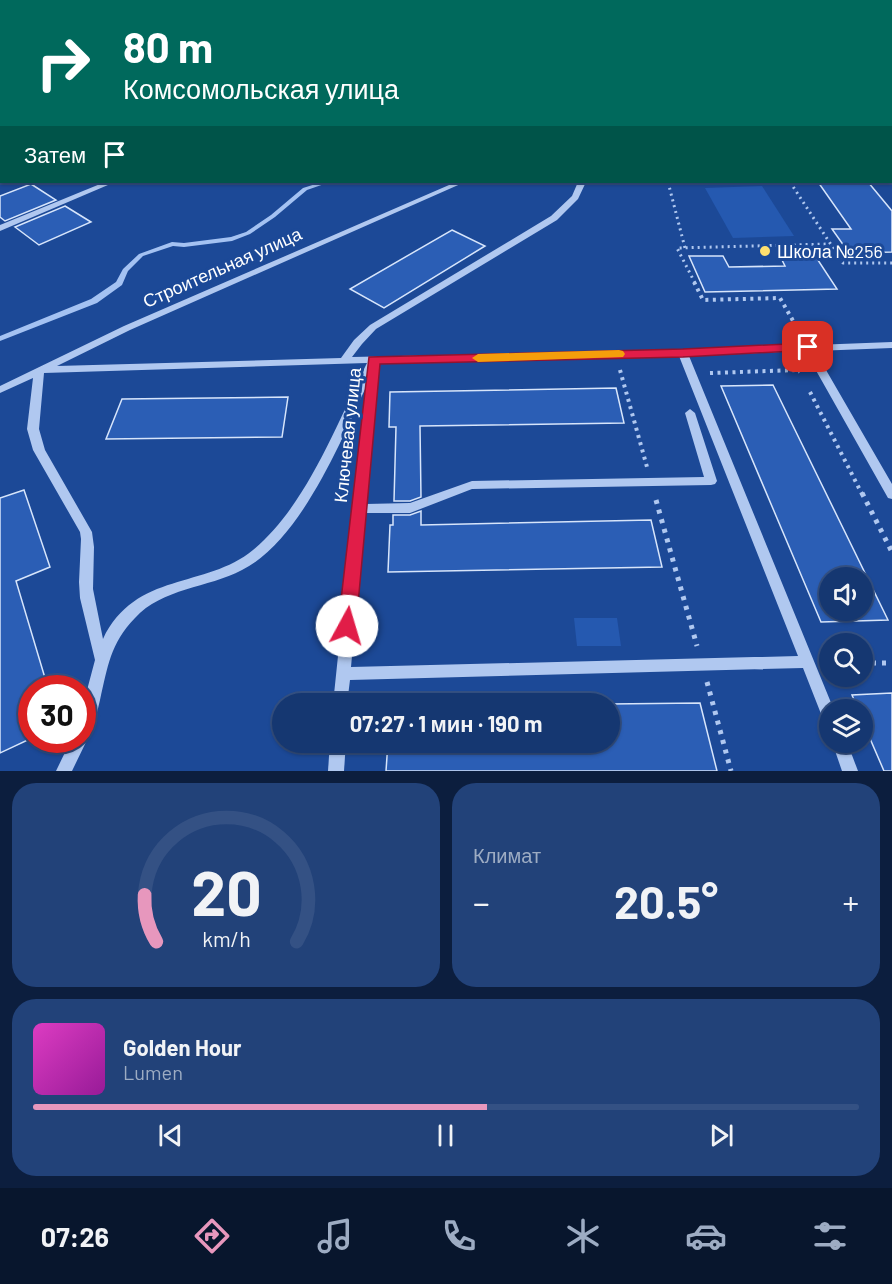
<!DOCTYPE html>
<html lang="ru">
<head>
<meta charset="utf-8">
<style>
	body { margin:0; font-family:Barlow,sans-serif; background:#224279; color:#f1f3f6; height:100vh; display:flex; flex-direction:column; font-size:22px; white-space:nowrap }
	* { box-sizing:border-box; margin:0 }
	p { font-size:20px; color:#9dacc3 }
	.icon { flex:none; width:33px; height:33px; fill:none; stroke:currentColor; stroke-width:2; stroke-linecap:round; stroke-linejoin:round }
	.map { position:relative; height:771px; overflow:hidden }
	.panel { display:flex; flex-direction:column; gap:12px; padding:12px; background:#0c1e3e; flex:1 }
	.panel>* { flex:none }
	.top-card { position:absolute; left:0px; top:0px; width:892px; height:183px; box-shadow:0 2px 4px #0004,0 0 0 2px #345184; background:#00695c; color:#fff; overflow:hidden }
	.buttons { position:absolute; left:819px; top:567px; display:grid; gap:12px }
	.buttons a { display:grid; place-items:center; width:54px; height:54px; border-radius:50%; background:#153771; box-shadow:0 2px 4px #0004,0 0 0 2px #345184; font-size:30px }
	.speed { position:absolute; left:18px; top:675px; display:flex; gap:12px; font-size:30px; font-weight:700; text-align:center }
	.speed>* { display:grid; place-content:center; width:78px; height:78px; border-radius:50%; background:#153771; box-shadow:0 2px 4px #0004,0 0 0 2px #345184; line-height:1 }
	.speed .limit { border:9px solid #d22; background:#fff; color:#111 }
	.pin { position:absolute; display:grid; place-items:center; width:51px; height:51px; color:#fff; margin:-26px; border-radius:12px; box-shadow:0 3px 9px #0006 }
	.me { position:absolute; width:66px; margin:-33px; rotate:6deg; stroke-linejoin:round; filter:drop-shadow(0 0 4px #0008) }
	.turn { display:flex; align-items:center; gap:21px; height:126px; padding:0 24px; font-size:27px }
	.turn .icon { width:78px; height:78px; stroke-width:2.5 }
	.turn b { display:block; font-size:42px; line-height:51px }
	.then { display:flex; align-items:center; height:57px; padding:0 24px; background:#0003; gap:12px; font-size:22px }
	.big { font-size:45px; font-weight:700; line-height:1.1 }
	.panel .tile { flex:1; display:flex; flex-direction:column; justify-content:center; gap:9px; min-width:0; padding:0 21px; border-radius:24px; background:#224279 }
	.panel .dial { align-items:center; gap:0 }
	.dial svg { height:156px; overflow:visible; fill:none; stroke:#345184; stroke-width:7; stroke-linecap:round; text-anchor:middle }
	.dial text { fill:#f1f3f6; stroke:none }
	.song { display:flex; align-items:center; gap:18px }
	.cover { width:72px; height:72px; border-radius:9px; background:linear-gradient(135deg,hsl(310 70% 55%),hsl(300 70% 35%)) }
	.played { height:6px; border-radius:3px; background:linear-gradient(90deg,#e797bd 55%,#345184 55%) }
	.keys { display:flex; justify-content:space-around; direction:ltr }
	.heat { display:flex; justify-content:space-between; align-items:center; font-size:33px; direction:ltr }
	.panel .tiles { flex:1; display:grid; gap:12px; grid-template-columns:1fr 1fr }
	.tile:last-child { grid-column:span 2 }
	.trip { position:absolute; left:272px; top:693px; width:348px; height:60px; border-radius:30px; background:#153771; box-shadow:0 2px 4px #0004,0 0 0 2px #345184; font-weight:700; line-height:60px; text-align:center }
	.dock { display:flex; height:96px; justify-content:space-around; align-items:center; background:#08162d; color:#9dacc3 }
	.dock .icon { width:42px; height:42px }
	.dock .current { color:#e797bd }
	.dock b { font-size:27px; color:#f1f3f6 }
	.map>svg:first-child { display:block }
</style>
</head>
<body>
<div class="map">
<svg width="892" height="771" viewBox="0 0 892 771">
	<rect width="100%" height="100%" fill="#1c4997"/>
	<g fill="#2559b0">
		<path d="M 762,186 L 794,236 L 733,238 L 705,188 Z"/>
		<path d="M 574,618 L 617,618 L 621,646 L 577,646 Z"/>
	</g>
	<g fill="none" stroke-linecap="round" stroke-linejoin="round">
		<path fill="#a4c2f2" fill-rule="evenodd" d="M 322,182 L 330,182 L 307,190 L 275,217 L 250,234 L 232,241 L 184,247 L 173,246 L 143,256 L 128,271 L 122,285 L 97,303 L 0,341 L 0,336 L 91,299 L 116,282 L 123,269 L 139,254 L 172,242 L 184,243 L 231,237 L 246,232 L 271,215 L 303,188 Z"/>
		<path fill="#133675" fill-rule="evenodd" d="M 598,0 L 622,0 L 597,2 Z"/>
	</g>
	<g fill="#2b5eb5" stroke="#d7e5fb" stroke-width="1.5" fill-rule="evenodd">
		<path d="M 818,182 L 868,182 L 892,211 L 892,252 L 849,253 L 832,229 L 851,229 Z"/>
		<path d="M 31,184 L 56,200 L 5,221 L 0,217 L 0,196 Z"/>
		<path d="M 65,206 L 91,222 L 39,245 L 15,227 Z"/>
		<path d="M 452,230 L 485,246 L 384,308 L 350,289 Z"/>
		<path d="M 779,254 L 814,254 L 837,289 L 705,292 L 689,256 L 723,256 L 729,267 L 785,266 Z"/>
		<path d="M 773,385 L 888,620 L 821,622 L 721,386 ZM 830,578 L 862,578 L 862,610 L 830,610 Z"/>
		<path d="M 616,388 L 624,423 L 420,426 L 421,497 L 410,501 L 394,501 L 396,427 L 389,427 L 390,392 Z"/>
		<path d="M 288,397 L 282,437 L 106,439 L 122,399 Z"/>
		<path d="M 24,490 L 50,567 L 16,581 L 48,688 L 32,688 L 32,738 L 0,753 L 0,498 Z"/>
		<path d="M 421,511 L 421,525 L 651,520 L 662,567 L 388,572 L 390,525 L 393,525 L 393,515 L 410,515 Z"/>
		<path d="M 892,693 L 892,771 L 884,771 L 862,720 L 862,710 L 858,710 L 852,695 Z"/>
		<path d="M 700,703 L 717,771 L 386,771 L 388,742 L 609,742 L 609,704 Z"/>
	</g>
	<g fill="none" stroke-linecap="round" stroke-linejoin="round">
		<path stroke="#b0c8f0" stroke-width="2" stroke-dasharray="1.5 2" stroke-linecap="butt" d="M 236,2 L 242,0"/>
		<g stroke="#b0c8f0" stroke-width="3" stroke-dasharray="2 4" stroke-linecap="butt">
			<path d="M 668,182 L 685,248"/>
			<path d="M 790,182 L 843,263 L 892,263"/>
			<path d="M 695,283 L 677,248 L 829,244"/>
		</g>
		<g stroke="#b0c8f0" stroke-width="4" stroke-dasharray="3 4.5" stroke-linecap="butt">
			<path d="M 694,282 L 703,300 L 780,298 L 800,333"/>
			<path d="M 620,370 L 647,467"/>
			<path d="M 710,373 L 798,370 L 800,372"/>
			<path d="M 810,392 L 862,494"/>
		</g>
		<g stroke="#b0c8f0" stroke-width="5" stroke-dasharray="4 6" stroke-linecap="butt">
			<path d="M 862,493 L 892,552"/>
			<path d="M 656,500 L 697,646"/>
			<path d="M 862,663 L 892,663"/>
			<path d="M 707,682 L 731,771"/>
		</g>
		<g fill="#b0c8f0" fill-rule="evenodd">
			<path d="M 505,0 L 511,0 L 505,2 Z"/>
			<path d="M 686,0 L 692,0 L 686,2 Z"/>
			<rect x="891" y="120" width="1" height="4"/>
			<path d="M 105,182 L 115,182 L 0,231 L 0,225 Z"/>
			<path d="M 456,182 L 465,182 L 130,330 L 57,366 L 341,358 L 354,340 L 370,325 L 551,216 L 572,196 L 578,182 L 586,182 L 578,199 L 557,220 L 376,329 L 362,344 L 352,357 L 683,350 L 892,342 L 892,348 L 815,351 L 892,484 L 892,499 L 888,498 L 805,351 L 689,356 L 834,710 L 830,710 L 830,726 L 825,724 L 803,668 L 350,680 L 347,704 L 333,704 L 366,387 C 340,443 300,541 242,570 C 208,588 162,588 135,618 C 110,644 108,666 100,700 C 97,712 94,729 86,738 L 87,740 L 72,771 L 56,771 L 71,740 L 82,740 L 82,709 L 95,660 L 80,598 L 79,582 L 81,539 L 80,532 L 33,450 L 27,429 L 33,378 L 0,393 L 0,386 L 124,326 ZM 679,356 L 798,656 L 351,667 L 365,513 L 410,513 L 472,489 L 711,485 L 715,484 L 717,481 L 695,413 L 690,409 L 685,413 L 704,477 L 472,481 L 410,503 L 366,504 L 379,363 ZM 367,363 C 336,425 307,505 253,550 C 206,589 135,571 103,639 L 93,589 L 94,547 L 92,532 L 45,450 L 39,429 L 44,373 Z"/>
			<path d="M 330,742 L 346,742 L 344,771 L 328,771 Z"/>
			<path d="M 832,742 L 847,742 L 858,771 L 842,771 Z"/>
		</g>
	</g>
	<path fill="#e11d48" stroke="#92132f" stroke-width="1.5" d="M 808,343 L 812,344 L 814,347 L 812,350 L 683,357 L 380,364 L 356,626 L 353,632 L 347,634 L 341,632 L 338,626 L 369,357 L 683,349 Z"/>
	<path fill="#f59e0b" d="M 619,350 L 623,351 L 625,354 L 623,357 L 478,362 L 472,358 L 478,354 Z"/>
	<circle fill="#ffe06f" stroke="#1c4997" stroke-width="2" cx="765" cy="251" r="6"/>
	<g text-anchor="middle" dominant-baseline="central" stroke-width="6" stroke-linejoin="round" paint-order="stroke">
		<g font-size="18" fill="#fff" stroke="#1c4997" text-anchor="start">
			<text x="777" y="251">Школа №256</text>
		</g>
		<g font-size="18" fill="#fff" stroke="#1c4997">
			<text transform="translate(222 267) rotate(-24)">Строительная улица</text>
			<text transform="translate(347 435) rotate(-84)">Ключевая улица</text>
		</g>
	</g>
</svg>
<div class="buttons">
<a><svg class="icon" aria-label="sound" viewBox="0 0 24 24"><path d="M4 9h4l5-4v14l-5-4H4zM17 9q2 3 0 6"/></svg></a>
<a><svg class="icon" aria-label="search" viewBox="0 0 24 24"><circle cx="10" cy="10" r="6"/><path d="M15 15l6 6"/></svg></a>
<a><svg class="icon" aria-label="layers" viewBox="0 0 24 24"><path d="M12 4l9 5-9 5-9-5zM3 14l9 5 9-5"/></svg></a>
</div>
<div class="speed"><div class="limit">30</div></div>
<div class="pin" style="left:808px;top:347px;background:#d93025"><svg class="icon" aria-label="arrive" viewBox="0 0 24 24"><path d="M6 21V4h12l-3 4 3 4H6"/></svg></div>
<svg class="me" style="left:347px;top:626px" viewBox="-20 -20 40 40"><circle r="19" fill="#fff"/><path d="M0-13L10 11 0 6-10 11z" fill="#e11d48"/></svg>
<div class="trip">07:27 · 1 мин · 190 m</div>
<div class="top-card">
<div class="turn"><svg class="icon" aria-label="right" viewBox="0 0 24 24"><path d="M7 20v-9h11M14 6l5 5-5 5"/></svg><div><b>80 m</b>Комсомольская улица</div></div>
<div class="then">Затем<svg class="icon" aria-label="arrive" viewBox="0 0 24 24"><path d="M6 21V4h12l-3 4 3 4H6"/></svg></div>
</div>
</div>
<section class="panel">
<div class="tiles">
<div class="tile dial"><svg viewBox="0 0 100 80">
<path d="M14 69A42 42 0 1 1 86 69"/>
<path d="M14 69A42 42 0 0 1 8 45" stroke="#e797bd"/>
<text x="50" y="56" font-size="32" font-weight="700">20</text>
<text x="50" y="72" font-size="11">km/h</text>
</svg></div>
<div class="tile"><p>Климат</p>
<div class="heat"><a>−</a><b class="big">20.5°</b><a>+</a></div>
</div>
<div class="tile">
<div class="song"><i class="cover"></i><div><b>Golden Hour</b><p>Lumen</p></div></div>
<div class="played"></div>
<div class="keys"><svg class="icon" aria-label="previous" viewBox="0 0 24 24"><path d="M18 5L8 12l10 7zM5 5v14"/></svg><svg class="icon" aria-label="pause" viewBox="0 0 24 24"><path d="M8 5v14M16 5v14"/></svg><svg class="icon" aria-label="next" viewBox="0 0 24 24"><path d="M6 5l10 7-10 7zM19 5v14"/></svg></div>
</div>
</div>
</section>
<nav class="dock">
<b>07:26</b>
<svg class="icon current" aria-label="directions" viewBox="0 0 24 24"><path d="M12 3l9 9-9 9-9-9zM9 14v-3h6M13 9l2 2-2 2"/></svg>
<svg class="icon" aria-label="music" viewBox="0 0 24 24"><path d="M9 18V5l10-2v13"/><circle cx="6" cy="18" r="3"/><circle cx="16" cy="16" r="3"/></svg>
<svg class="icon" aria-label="phone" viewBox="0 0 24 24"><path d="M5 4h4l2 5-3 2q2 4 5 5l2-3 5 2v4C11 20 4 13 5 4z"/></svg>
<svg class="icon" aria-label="climate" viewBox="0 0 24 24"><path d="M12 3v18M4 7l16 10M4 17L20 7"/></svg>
<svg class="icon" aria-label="car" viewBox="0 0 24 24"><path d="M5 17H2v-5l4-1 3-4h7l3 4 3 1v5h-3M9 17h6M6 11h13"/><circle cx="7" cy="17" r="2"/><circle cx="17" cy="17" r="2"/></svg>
<svg class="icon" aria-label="filters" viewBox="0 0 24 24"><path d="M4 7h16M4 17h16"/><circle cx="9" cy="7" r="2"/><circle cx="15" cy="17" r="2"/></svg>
</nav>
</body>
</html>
